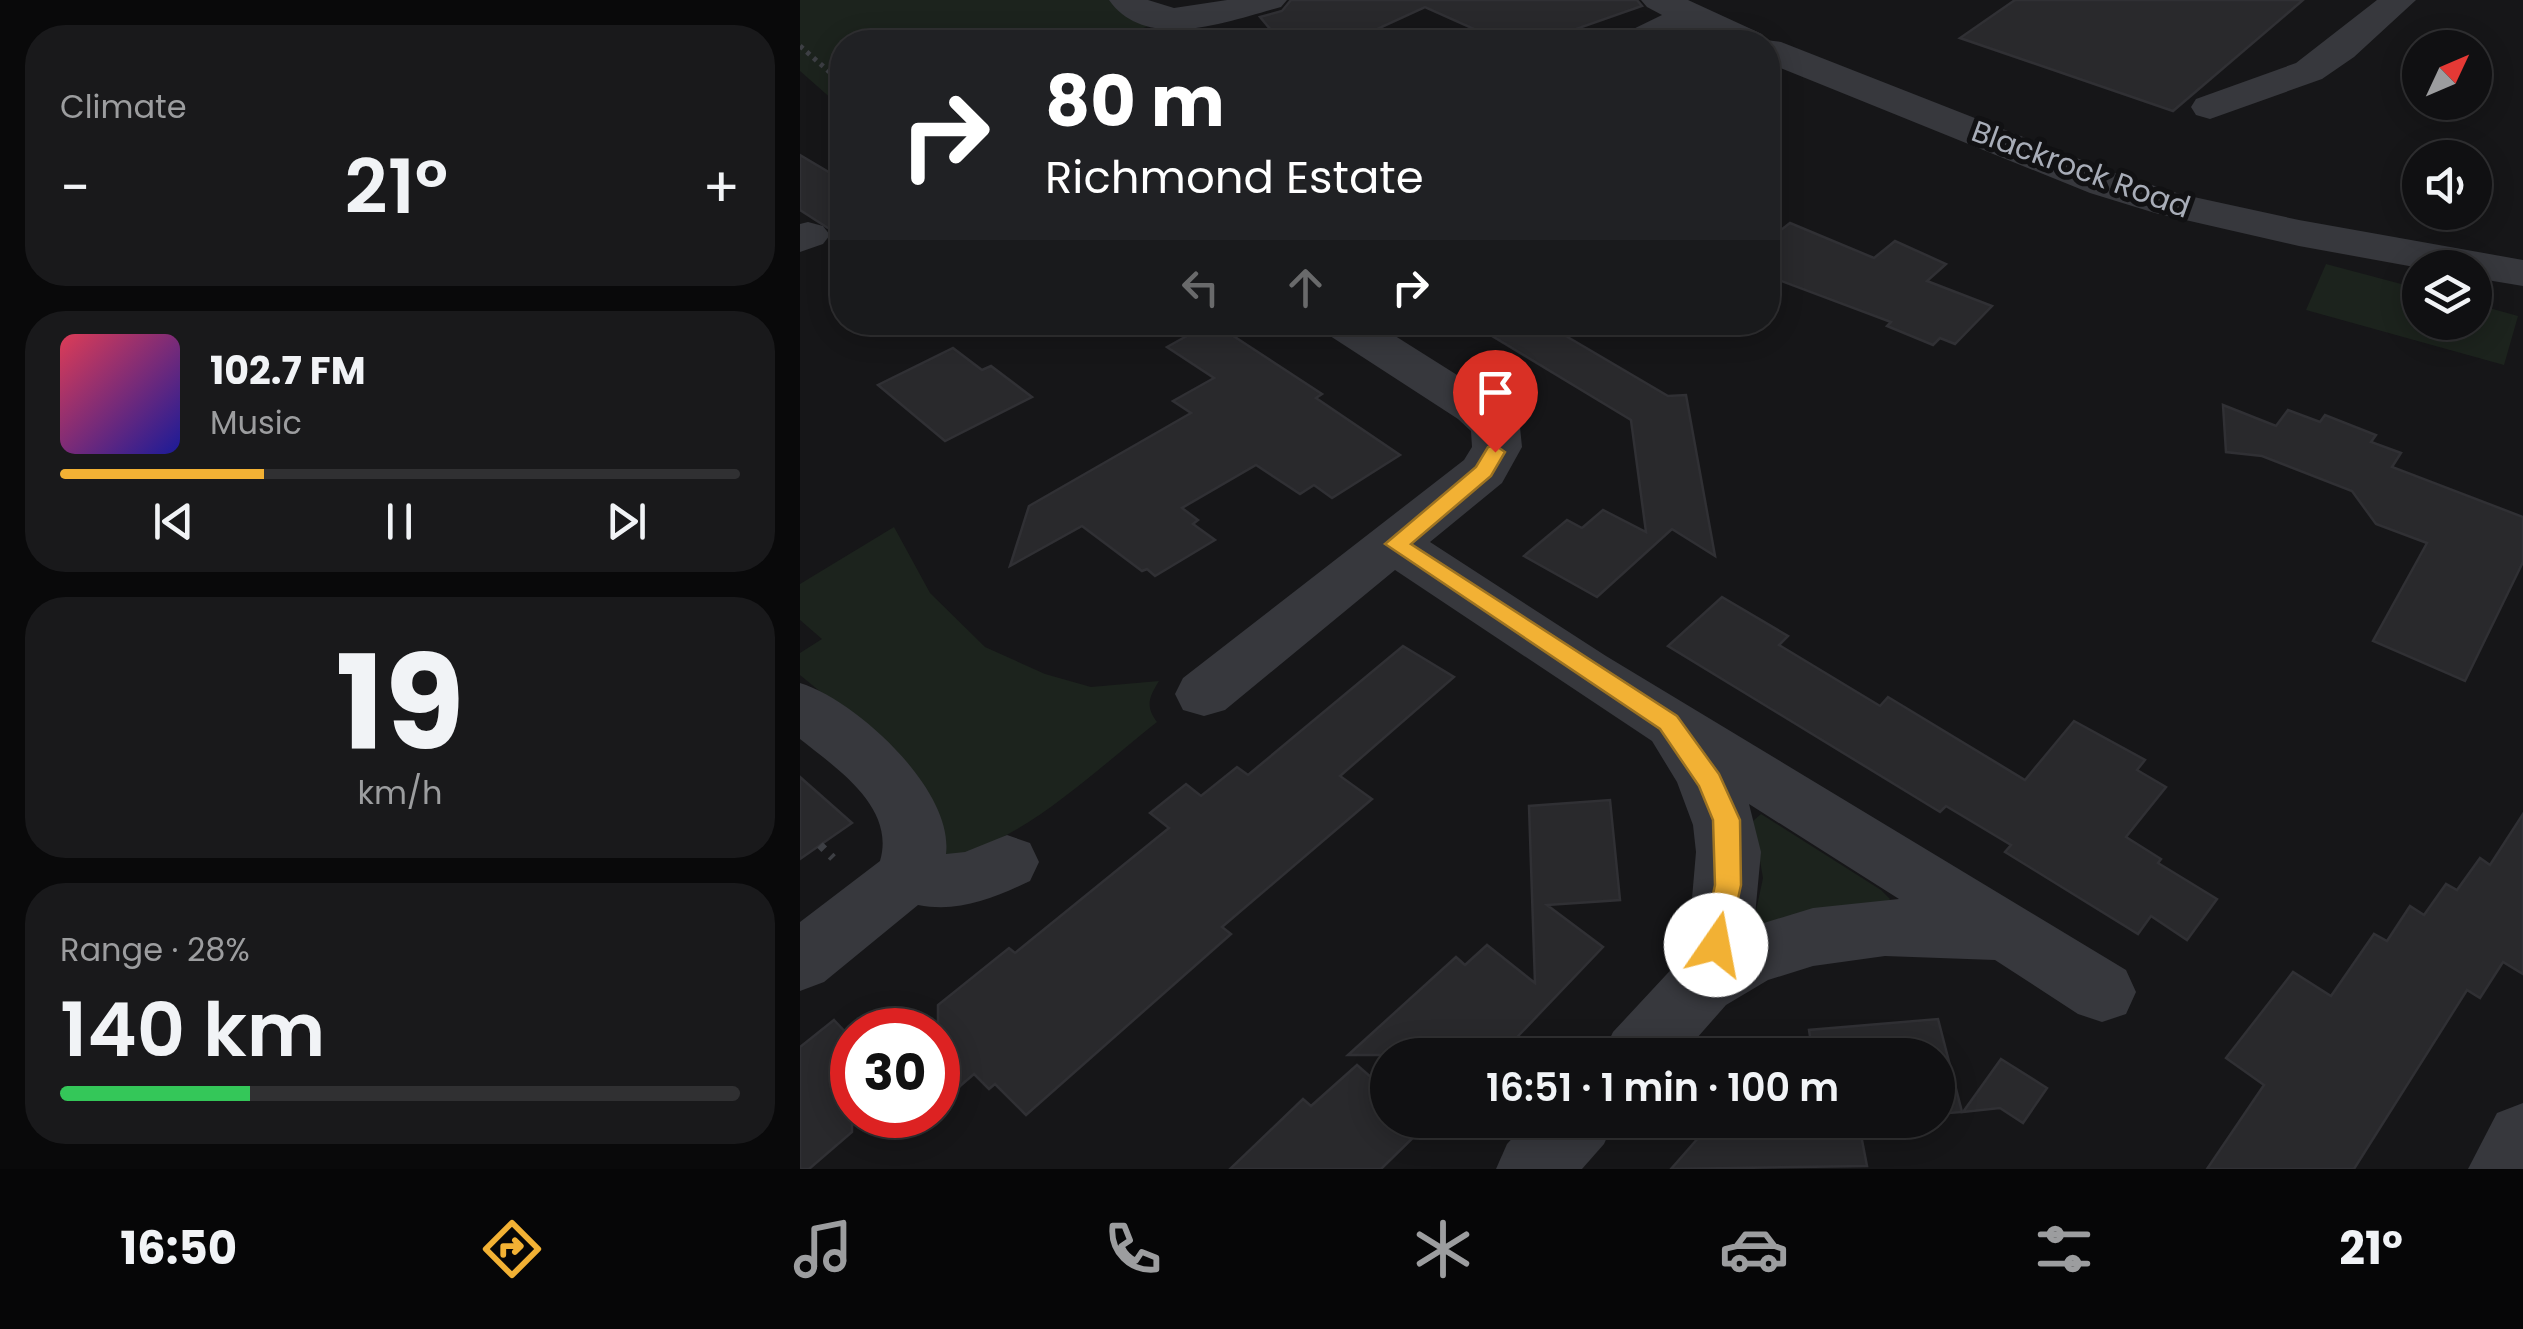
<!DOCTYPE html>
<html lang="en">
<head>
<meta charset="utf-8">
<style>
	body { margin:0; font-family:Poppins,sans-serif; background:#19191b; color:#f1f3f6; height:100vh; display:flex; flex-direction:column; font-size:38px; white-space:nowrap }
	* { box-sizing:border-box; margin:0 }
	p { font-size:32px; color:#9c9d9f }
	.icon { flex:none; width:55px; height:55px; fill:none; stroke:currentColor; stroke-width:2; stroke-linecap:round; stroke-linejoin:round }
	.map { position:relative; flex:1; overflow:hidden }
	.sheet { display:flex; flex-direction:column; gap:25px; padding:25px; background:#09090a; width:800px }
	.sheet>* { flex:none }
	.banner { position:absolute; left:30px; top:30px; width:950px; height:305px; border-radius:40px; box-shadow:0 5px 25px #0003,0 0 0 2px #303032; background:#202124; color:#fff; overflow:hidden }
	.needle { width:65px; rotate:46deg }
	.controls { position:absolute; left:1602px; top:30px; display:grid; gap:20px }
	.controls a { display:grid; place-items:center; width:90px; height:90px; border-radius:50%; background:#101012; box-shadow:0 5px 25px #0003,0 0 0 2px #303032; font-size:50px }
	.speed { position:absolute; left:30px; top:1008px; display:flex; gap:20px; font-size:50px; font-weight:700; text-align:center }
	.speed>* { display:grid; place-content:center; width:130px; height:130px; border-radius:50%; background:#101012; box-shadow:0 5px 25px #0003,0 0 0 2px #303032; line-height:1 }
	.speed .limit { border:15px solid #d22; background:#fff; color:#111 }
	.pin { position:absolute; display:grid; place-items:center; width:85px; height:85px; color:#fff; margin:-102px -42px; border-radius:50% 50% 50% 0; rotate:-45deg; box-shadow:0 0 10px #0007 }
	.pin .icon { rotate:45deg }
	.me { position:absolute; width:110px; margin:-55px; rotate:12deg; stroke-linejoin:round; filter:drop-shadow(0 0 8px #0008) }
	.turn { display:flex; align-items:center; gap:35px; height:210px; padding:0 50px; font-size:45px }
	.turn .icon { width:130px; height:130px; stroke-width:2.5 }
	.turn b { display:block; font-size:70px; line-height:85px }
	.lanes { display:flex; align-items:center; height:95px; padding:0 50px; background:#0003; justify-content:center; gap:50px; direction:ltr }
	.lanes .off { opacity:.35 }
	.big { font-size:75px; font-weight:600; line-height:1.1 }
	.sheet .card { flex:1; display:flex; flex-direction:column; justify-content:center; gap:15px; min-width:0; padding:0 35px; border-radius:40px; background:#19191b }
	.sheet .dial { align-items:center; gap:0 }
	.dial b { font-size:130px; line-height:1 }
	.song { display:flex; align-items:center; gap:30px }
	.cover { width:120px; height:120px; border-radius:15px; background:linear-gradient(135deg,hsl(350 70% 55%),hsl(240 70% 35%)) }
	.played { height:10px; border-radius:5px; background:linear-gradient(90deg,#f2b134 30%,#303032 30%) }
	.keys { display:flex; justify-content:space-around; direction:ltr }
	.heat { display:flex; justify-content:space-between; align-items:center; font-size:55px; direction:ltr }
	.charge { height:15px; border-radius:8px; background:linear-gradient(90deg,#34c759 28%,#303032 0) }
	.trip { position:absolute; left:570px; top:1038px; width:585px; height:100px; border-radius:50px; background:#101012; box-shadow:0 5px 25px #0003,0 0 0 2px #303032; font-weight:600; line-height:100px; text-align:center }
	.dock { display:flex; height:160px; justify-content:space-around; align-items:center; background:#060607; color:#9c9d9f }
	.dock .icon { width:70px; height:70px }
	.dock .current { color:#f2b134 }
	.dock b { font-size:45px; color:#f1f3f6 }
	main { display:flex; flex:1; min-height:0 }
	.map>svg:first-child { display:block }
</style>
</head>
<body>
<main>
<section class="sheet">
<div class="card"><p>Climate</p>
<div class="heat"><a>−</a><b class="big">21°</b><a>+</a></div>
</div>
<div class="card">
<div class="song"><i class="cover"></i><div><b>102.7 FM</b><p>Music</p></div></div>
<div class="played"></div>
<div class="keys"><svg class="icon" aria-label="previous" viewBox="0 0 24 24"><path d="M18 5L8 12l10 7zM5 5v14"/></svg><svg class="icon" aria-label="pause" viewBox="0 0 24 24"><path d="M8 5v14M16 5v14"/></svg><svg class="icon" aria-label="next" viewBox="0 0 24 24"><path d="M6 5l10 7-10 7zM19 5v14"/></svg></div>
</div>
<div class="card dial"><b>19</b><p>km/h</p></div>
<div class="card"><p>Range · 28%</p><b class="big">140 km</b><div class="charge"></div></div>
</section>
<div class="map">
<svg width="1723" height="1169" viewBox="0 0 1723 1169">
	<rect width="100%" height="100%" fill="#161618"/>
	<g fill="#1c231d">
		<path d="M 0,0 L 316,0 L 349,26 L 304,42 L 42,42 L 42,108 L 0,71 Z"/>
		<path d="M 1526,264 L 1620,289 L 1620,322 L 1675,322 L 1675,304 L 1718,316 L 1704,365 L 1506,310 Z"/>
		<path d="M 94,527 L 130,593 L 185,647 L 245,674 L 291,687 L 359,681 C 349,697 345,706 357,722 C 298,768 224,841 151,857 L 144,853 L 92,751 L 0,675 L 0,653 L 22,639 L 0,620 L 0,584 Z"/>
		<path d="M 961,814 L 1081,890 L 1090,899 L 1087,907 L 959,933 L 953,925 L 963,878 L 953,821 Z"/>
	</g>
	<g fill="#29292c" stroke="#303034" stroke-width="2.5">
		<path d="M 491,0 L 837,0 L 842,6 L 739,42 L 703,42 L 625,7 L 549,42 L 481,42 L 460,17 L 482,11 Z"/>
		<path d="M 1215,0 L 1503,0 L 1373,111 L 1160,38 Z"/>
		<path d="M 0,155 L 42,180 L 42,237 L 0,210 Z"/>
		<path d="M 990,223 L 1074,258 L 1095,241 L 1146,264 L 1127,281 L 1192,306 L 1155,344 L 1140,338 L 1133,345 L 1087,326 L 1091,322 L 968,276 L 968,240 Z"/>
		<path d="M 412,322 L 522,394 L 516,398 L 600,455 L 532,498 L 514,485 L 500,494 L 456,465 L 382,508 L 398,520 L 393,524 L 415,540 L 355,576 L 347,569 L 342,571 L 282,526 L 210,566 L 229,506 L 391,413 L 373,401 L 414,378 L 367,347 Z"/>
		<path d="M 669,322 L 742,322 L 868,396 L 886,395 L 915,556 L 872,529 L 797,597 L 724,556 L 767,520 L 782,528 L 803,510 L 846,532 L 831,420 Z"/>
		<path d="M 153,348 L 182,370 L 191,366 L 232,397 L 145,441 L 78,385 Z"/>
		<path d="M 1423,405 L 1476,426 L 1488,410 L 1520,422 L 1525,415 L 1576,435 L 1571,442 L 1601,453 L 1592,467 L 1723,517 L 1723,562 L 1665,681 L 1573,641 L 1627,543 L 1576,524 L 1552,491 L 1462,456 L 1426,452 Z"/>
		<path d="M 922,597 L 988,636 L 979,645 L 1080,706 L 1088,697 L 1225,780 L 1274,721 L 1345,760 L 1337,770 L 1366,787 L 1326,837 L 1361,859 L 1358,863 L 1417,899 L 1387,940 L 1351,916 L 1338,934 L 1205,852 L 1211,845 L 1146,806 L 1140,812 L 868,646 Z"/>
		<path d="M 603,646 L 654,677 L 540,776 L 572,799 L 422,927 L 431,934 L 226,1115 L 195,1084 L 189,1089 L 174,1074 L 138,1105 L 138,1005 L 209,948 L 215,953 L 369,828 L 350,813 L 386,784 L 401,796 L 437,767 L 448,775 Z"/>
		<path d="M 0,777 L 52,823 L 0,859 Z"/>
		<path d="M 810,800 L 820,900 L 747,905 L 803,947 L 700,1055 L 548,1055 L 656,957 L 665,965 L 687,945 L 735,983 L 729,806 Z"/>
		<path d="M 1723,814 L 1723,974 L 1703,962 L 1680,998 L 1667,990 L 1554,1169 L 1407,1169 L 1464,1085 L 1426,1058 L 1493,972 L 1531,996 L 1574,934 L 1587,941 L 1610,906 L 1624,915 L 1646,884 L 1657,890 L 1680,858 L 1690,865 Z"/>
		<path d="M 1138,1019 L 1162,1112 L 1138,1114 L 1138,1055 L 1013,1055 L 1009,1030 Z"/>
		<path d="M 34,1020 L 52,1039 L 52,1132 L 9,1169 L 0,1169 L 0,1047 Z"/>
		<path d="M 1201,1059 L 1247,1088 L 1223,1123 L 1200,1108 L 1163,1112 Z"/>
		<path d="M 557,1065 L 588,1092 L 588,1120 L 620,1120 L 626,1125 L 581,1169 L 430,1169 L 503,1099 L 511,1106 Z"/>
		<path d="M 914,1120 L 1135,1120 L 1137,1127 L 1061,1135 L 1067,1166 L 871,1169 Z"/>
	</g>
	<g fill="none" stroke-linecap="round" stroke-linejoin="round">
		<path stroke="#3d3f44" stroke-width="5" stroke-dasharray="4 5" stroke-linecap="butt" d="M 0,46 L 42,83"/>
		<path stroke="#3d3f44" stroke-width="8" stroke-dasharray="6 9" stroke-linecap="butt" d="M 20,845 L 33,858"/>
		<g fill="#37383d" fill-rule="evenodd">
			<path d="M 309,0 L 348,0 L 374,8 L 427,0 L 487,0 L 481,7 C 431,20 347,54 309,0 Z"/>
			<path d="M 841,0 L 888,0 L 962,34 L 966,40 L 981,42 L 1320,175 L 1380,194 L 1499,220 L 1723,260 L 1723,286 L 1675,278 L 1675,268 L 1620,268 L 1499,246 L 1355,213 L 1290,193 L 968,63 L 968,42 L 921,42 L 891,28 L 863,42 L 818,42 L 823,34 L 862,15 L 847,7 Z"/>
			<path d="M 1577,0 L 1616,0 L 1554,57 L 1522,79 L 1410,119 L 1396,115 L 1391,107 L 1396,99 L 1496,63 Z"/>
			<path d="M 8,222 L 23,226 L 30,235 L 23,244 L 0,252 L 0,224 Z"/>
			<path d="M 517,322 L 573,322 L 692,397 L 720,427 L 722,447 L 702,483 L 630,542 L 806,656 L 1326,970 L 1336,992 L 1326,1014 L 1302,1022 L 1278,1014 L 1195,960 L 1085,956 L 1013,966 L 968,980 L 926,1005 L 882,1055 L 802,1055 L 813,1032 L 879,961 L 891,910 L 896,852 L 893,825 L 877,782 L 852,741 L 595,570 L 425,710 L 404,716 L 383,710 L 375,694 L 383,678 L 664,460 L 672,447 L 671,431 L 658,419 L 524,332 ZM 949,804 L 1099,899 L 1013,908 L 954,926 L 961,852 Z"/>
			<path d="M 0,683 C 56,700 154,790 146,854 L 165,852 L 207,835 L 230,843 L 239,862 L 230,881 C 194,898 159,913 118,905 L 24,982 L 0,991 L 0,922 L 80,861 C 96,807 36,768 0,739 Z"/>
			<path d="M 1723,1103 L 1723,1169 L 1668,1169 L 1697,1113 Z"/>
			<path d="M 729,1120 L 815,1120 L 804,1144 L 782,1169 L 696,1169 L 707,1144 Z"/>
		</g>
	</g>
	<path fill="#f2b134" stroke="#9d7322" stroke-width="2.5" d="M 695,445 L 705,452 L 691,476 L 611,544 L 877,716 L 919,774 L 940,820 L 941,885 L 926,954 L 916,957 L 906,954 L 902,945 L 915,885 L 913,820 L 899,786 L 860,729 L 585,544 L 676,467 L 688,447 Z"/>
	<g text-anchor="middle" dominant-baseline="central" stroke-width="10" stroke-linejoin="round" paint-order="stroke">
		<g font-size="30" fill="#a8adb8" stroke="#111113">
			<text transform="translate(1281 169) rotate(20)">Blackrock Road</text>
		</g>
	</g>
</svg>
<div class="controls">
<a><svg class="needle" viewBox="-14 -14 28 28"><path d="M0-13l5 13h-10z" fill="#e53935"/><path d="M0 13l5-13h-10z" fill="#9c9d9f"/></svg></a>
<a><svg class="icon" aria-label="sound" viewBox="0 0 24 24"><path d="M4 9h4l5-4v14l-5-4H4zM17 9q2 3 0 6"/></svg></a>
<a><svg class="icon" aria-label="layers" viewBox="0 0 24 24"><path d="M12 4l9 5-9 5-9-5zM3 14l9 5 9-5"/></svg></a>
</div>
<div class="speed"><div class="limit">30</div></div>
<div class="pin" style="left:695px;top:452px;background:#d93025"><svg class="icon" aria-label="arrive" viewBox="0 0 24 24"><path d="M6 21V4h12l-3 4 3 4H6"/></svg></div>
<svg class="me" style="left:916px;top:945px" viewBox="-20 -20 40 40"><circle r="19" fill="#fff"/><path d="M0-13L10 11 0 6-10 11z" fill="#f2b134"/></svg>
<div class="trip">16:51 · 1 min · 100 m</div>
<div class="banner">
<div class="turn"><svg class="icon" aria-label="right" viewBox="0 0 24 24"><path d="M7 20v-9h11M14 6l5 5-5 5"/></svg><div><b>80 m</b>Richmond Estate</div></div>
<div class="lanes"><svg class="icon off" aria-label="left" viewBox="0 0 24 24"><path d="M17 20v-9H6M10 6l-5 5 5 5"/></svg><svg class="icon off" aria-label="ahead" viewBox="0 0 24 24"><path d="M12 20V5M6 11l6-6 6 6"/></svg><svg class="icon" aria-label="right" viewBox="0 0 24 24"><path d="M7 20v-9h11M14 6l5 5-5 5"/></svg></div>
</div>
</div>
</main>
<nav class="dock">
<b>16:50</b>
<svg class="icon current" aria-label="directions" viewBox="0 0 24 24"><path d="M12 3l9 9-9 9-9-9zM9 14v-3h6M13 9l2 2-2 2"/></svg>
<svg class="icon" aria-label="music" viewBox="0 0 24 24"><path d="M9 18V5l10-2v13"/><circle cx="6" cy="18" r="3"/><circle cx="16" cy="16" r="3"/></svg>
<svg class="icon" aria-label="phone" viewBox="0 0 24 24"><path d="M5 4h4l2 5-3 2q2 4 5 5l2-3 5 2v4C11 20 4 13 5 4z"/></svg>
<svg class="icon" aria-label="climate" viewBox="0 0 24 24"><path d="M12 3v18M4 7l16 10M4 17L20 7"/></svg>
<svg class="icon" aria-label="car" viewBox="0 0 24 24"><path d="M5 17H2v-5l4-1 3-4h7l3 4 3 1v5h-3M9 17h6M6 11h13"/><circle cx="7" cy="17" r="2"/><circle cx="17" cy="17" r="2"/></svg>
<svg class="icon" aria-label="filters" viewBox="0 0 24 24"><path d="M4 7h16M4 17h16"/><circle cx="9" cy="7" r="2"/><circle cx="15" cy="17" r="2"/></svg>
<b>21°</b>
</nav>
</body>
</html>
